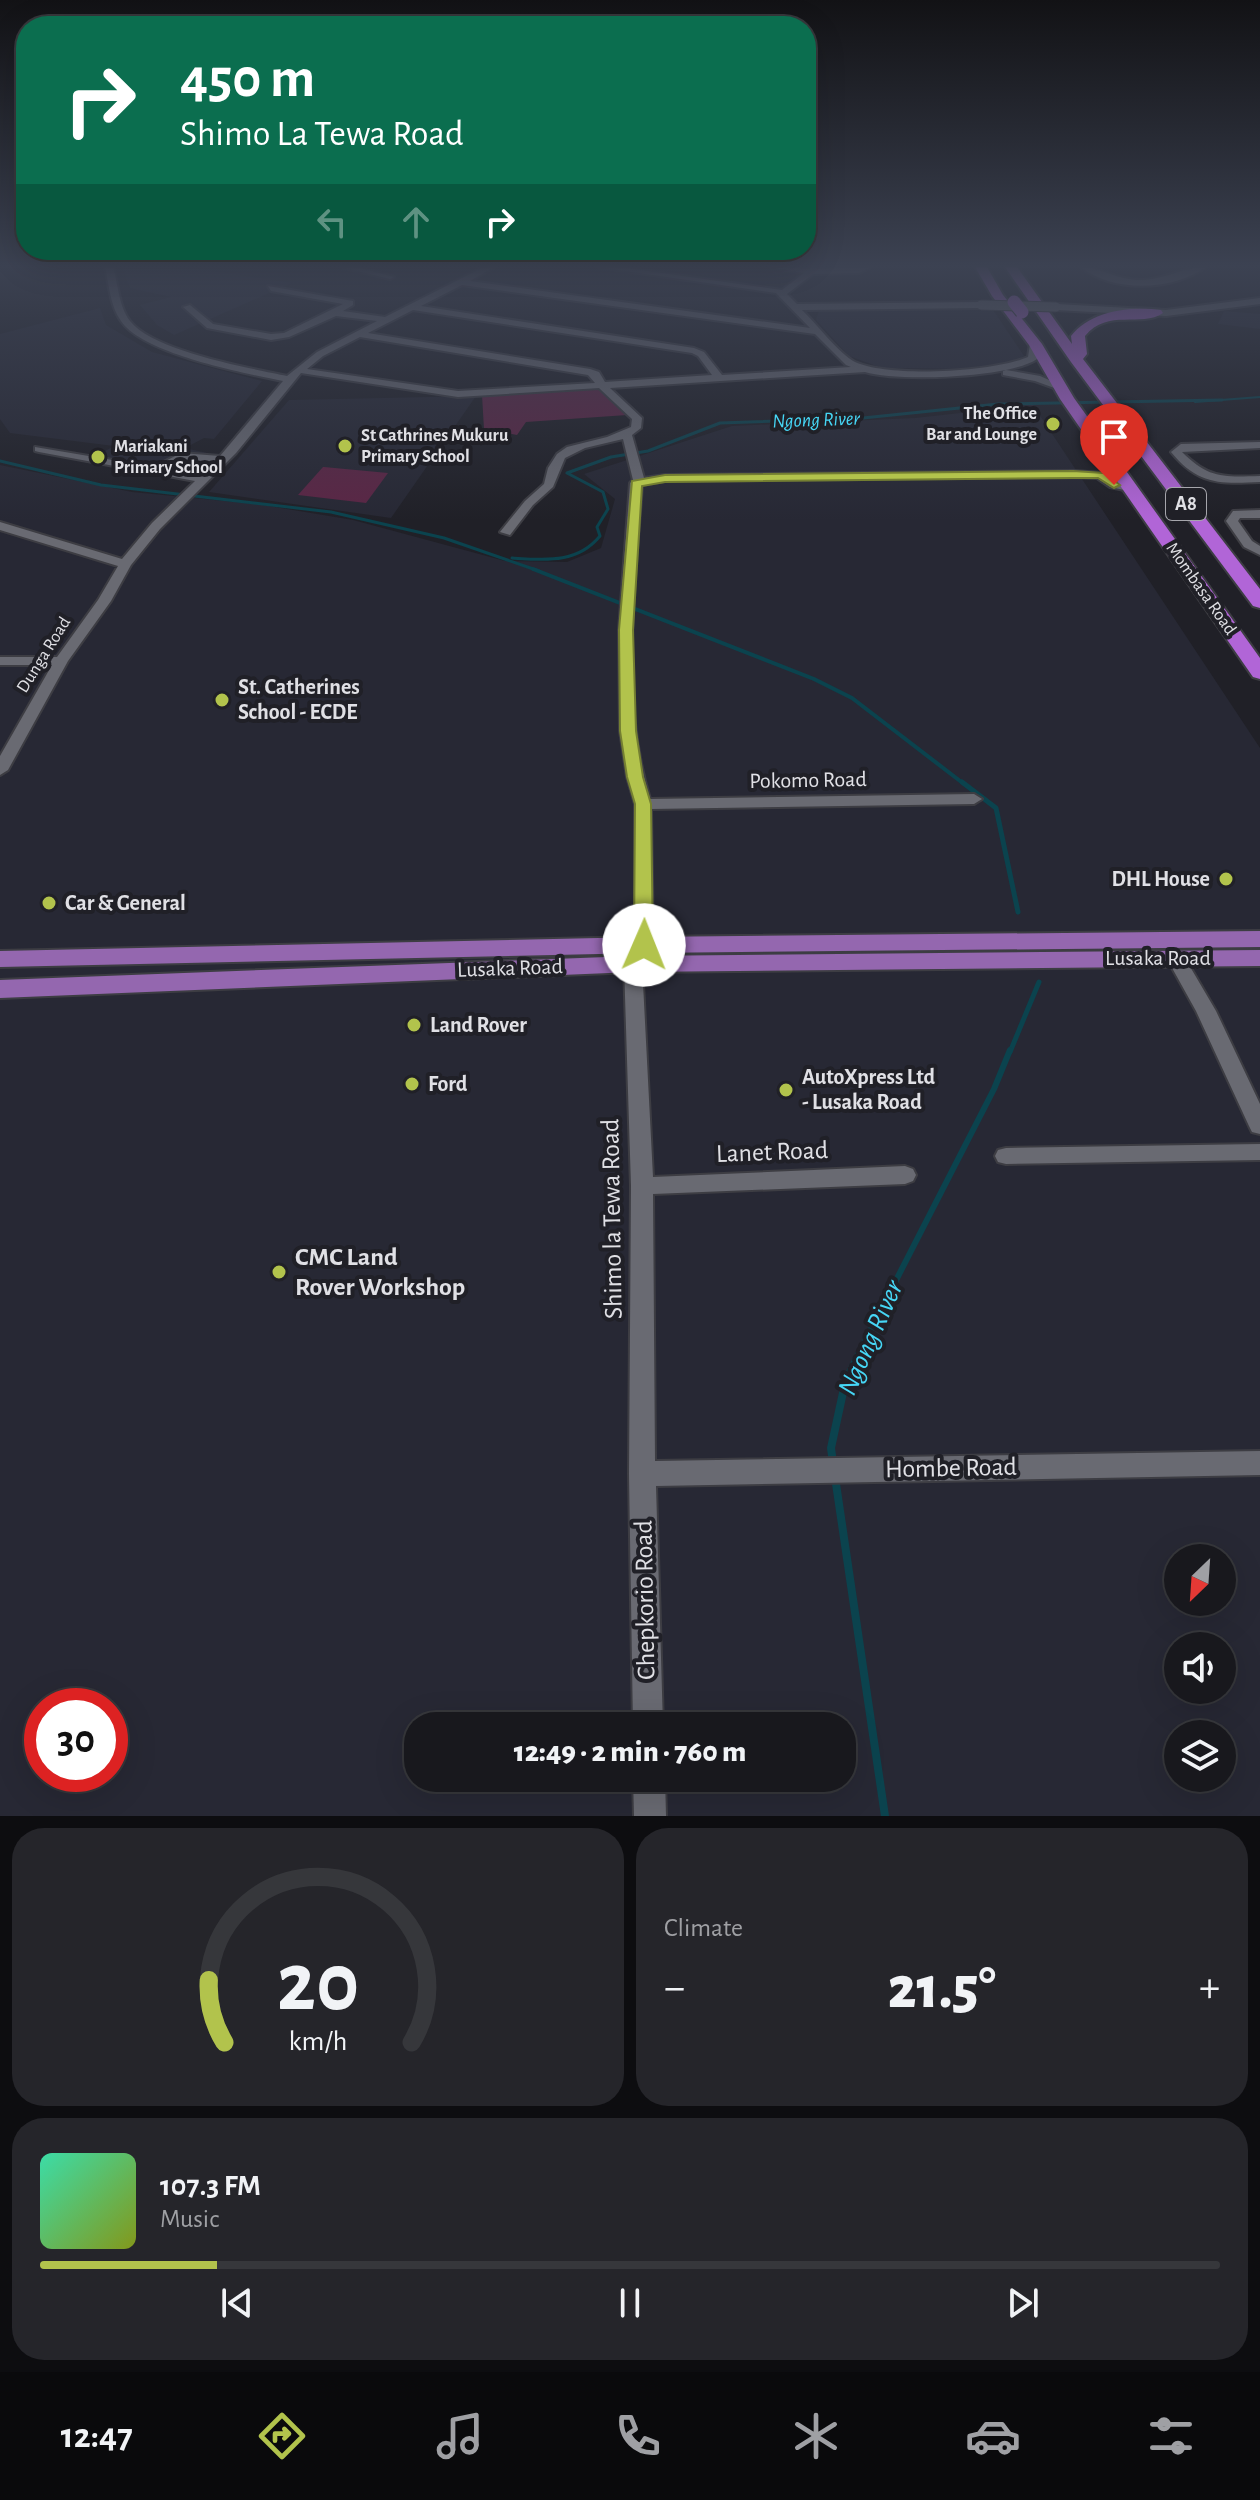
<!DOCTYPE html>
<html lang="en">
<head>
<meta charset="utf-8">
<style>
	body { margin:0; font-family:"Alegreya Sans",sans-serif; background:#25252a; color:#f1f3f6; height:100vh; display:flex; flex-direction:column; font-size:30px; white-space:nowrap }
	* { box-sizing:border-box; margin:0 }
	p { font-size:26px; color:#9fa0a4 }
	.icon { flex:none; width:44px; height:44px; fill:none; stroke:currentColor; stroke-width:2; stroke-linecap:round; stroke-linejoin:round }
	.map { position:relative; height:1816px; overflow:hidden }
	.panel { display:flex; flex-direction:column; gap:12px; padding:12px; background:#0d0d10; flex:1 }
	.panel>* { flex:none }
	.top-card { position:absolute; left:16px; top:16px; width:800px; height:244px; border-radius:32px; box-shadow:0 8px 32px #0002,0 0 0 2px #36373b; background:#0b6e4f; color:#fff; overflow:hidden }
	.needle { width:52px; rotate:205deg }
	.tools { position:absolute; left:1164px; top:1544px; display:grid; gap:16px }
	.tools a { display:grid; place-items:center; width:72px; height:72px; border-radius:50%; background:#18181d; box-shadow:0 8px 32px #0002,0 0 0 2px #36373b; font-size:40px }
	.speed { position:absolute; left:24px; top:1688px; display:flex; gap:16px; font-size:40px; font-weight:700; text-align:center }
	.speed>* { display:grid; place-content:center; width:104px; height:104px; border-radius:50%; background:#18181d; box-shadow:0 8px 32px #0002,0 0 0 2px #36373b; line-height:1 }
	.speed .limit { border:12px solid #d22; background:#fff; color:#111 }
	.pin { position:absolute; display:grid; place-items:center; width:68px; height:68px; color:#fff; margin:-82px -34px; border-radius:50% 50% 50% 0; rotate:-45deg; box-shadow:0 0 8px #0007 }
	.pin .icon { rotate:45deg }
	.me { position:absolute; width:88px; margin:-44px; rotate:1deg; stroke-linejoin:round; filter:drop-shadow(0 0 6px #0008) }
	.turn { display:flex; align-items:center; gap:28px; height:168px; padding:0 32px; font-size:36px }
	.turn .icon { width:104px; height:104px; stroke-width:2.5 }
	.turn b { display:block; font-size:56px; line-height:68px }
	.lanes { display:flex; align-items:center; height:76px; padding:0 32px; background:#0003; justify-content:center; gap:40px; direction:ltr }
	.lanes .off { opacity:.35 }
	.big { font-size:60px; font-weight:800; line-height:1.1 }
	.panel .card { flex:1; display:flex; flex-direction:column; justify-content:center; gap:12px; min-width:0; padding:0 28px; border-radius:32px; background:#25252a }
	.panel .dial { align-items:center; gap:0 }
	.dial svg { height:208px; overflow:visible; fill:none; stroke:#36373b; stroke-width:7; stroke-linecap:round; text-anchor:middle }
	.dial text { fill:#f1f3f6; stroke:none }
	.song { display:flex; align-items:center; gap:24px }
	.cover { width:96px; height:96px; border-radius:12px; background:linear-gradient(135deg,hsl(160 70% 55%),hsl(70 70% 35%)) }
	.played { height:8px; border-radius:4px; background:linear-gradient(90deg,#b2c34c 15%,#36373b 15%) }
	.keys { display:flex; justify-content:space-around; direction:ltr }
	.heat { display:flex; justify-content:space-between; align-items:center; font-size:44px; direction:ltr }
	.panel .tiles { flex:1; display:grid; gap:12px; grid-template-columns:1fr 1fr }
	.card:last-child { grid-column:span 2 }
	.trip { position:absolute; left:404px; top:1712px; width:452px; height:80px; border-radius:32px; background:#18181d; box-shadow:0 8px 32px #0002,0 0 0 2px #36373b; font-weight:800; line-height:80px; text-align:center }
	.dock { display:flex; height:128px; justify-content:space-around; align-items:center; background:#0a0a0c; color:#9fa0a4 }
	.dock .icon { width:56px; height:56px }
	.dock .active { color:#b2c34c }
	.dock b { font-size:36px; color:#f1f3f6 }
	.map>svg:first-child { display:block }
</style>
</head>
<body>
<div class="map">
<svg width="1260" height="1816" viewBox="0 0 1260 1816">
	<rect width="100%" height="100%" fill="#202027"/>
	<g fill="#272834" fill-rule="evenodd">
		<path d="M 122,267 L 185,267 L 292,283 L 174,335 L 157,325 L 140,305 L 171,297 L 130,288 Z"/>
		<path d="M 991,307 L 1024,356 L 1009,365 L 974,369 L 882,368 L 849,356 L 816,320 L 819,310 Z"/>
		<path d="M 100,308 L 106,325 L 152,352 L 262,381 L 214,439 L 204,438 L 185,448 L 207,453 L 187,472 L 91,459 L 114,446 L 10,433 L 0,419 L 0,334 Z"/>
		<path d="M 1224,311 L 1260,314 L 1260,329 L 1218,324 Z"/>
		<path d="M 476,396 L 391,518 L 209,492 L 289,400 Z"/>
		<path d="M 1033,405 L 1260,748 L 1260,1816 L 0,1816 L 0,465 L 132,492 L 257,504 L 353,520 L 505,561 L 567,562 L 601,548 L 615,499 L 584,474 L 732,426 L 915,418 ZM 1178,1558 L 1222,1558 L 1222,1602 L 1178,1602 ZM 1178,1646 L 1222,1646 L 1222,1690 L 1178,1690 ZM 42,1706 L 110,1706 L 110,1774 L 42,1774 ZM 418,1726 L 842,1726 L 842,1778 L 418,1778 ZM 1178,1734 L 1222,1734 L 1222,1778 L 1178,1778 Z"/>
	</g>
	<g fill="#5b2645">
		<path d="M 597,388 L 627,415 L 526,422 L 517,435 L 484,429 L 482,395 Z"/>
		<path d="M 323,467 L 324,467 L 388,473 L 366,503 L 298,495 Z"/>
	</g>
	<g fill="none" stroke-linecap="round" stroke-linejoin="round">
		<path stroke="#0b434e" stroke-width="2" d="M 1195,402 L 1260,397"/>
		<g stroke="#0b434e" stroke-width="3">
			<path d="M 0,461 L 101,485 L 331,512 L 444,538 L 539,571"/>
			<path d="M 512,558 C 545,560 577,564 600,536 L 597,527 L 608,509 L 603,492 L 567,473 L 611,457 L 648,451 L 720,423 L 863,418 L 998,404 L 1222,400"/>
		</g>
		<path stroke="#0b434e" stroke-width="4" d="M 533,569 L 814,679 L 852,698 L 964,784"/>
		<g stroke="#0b434e" stroke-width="5">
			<path d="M 962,782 L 996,808 L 1018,912"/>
			<path d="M 1010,1052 L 1039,982"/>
		</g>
		<path stroke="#0b434e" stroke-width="6" d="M 844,1390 L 847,1376 L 994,1089 L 1010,1050"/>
		<g stroke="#0b434e" stroke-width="8">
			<path d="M 833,1463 L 831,1448 L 844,1388"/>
			<path d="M 835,1477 L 885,1816"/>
		</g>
		<defs>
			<g id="minor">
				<path d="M 105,267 L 113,267 C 118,284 119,307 130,321 C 153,351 249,368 287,376 L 317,352 L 377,321 L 336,316 L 289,337 L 271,340 L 207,328 L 183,307 L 190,305 L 213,324 L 271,334 L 284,333 L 343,304 L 271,291 L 268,286 L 353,301 L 353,305 L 343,311 L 385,317 L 484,267 L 494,267 L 470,281 L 810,328 L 776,293 L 598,267 L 619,267 L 782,290 L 804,273 L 770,267 L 809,269 L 815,267 L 818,269 L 871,267 L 859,273 L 813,274 L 787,294 L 797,304 L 981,302 L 985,305 L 981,308 L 802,310 C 816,323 839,354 855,362 C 890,378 993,372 1028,357 L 1030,344 L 1035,341 L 1040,344 L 1037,359 C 1010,378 897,382 865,372 L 610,388 L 642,418 L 641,428 L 632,435 L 644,478 L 665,475 L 1073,471 L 1104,473 L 1118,482 L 1135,488 L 1129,491 L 1110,487 L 1097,478 L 1073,477 L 665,481 L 642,485 C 635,588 619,699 650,799 L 974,794 L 982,799 L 974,804 L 651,809 L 653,945 L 644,951 L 635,945 L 635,804 L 627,777 L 620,731 L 619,630 L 630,483 L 633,480 L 623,439 L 585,448 L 565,458 L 553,487 L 533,505 L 510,535 L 500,532 L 525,501 L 544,484 L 548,468 L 557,454 L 567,447 L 607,437 L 631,427 L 632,419 L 599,388 L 458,397 L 301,373 L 236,453 L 160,529 L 131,565 L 111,601 L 68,661 L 8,770 L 0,775 L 0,756 L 52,665 L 0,665 L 0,657 L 57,657 L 98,600 L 118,566 L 0,530 L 0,522 L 122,559 L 152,523 L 195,481 L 39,452 L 35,451 L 35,447 L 154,467 L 181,453 L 220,456 L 283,381 C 244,373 143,354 121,321 C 110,306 109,284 105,267 ZM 462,285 L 815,334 L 846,365 L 851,367 L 722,375 L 704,352 L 694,348 L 421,306 ZM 413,310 L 692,353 L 698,356 L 712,375 L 605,382 L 599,372 L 590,369 L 368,333 ZM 360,337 L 588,375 L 595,383 L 458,391 L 307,369 L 323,356 ZM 183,459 L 214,462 L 201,475 L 166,469 Z"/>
				<path d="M 341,267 L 356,267 L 394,277 L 390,279 Z"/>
				<path d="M 1081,267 C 1100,267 1118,281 1143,280 C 1165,279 1185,267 1206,267 C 1173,291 1113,293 1081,267 Z"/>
				<path d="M 1260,298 L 1260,304 L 1166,316 L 1056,310 L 1052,307 L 1056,304 L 1166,310 Z"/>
				<path d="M 1006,370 L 1040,376 L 1065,387 L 1060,390 L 1035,381 L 1003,375 L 1003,371 Z"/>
				<path d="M 1260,442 L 1260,448 L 1182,452 C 1209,479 1224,477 1260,476 L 1260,482 C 1220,484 1198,485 1171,452 L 1181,444 Z"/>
				<path d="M 1260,510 L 1260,518 L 1240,518 L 1238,521 L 1252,541 L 1260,546 L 1260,555 L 1244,547 L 1226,521 L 1233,511 Z"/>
				<path d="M 1175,951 L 1182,953 L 1216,1011 L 1260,1104 L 1260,1134 L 1252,1132 L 1249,1126 L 1196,1011 L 1166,957 Z"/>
				<path d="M 633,958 L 642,964 L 653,1177 L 905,1166 L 913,1169 L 916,1175 L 913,1181 L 905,1184 L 653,1194 L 655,1461 L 1260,1451 L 1260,1475 L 656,1486 L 663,1726 L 633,1726 L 629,1474 L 631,1186 L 624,964 Z"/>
				<path d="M 1260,1144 L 1260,1160 L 1006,1164 L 998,1162 L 995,1156 L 998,1150 L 1006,1148 Z"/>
				<path d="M 633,1778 L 665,1778 L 666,1816 L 634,1816 Z"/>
			</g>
			<g id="major">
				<path d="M 1260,931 L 1260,947 L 644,953 L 0,967 L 0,951 L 644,937 Z"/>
				<path d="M 1260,950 L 1260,966 L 633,972 L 0,998 L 0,980 L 633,956 Z"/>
			</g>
			<g id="highway">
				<path d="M 975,267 L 987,267 L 1003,295 L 1042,344 L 1074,398 L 1260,658 L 1260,679 L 1253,677 L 1060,399 L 1029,345 L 992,296 Z"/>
				<path d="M 1005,267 L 1017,267 L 1072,344 L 1071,336 C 1091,310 1131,306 1161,310 L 1163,313 C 1141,328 1108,308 1085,336 L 1087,354 L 1083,359 L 1260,589 L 1260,608 L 1253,606 L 1071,362 Z"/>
			</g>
		</defs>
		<use href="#minor" stroke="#3d3d43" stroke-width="4"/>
		<use href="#major" stroke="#3d3d43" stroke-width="4"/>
		<use href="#highway" stroke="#3d3d43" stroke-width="4"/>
		<use href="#minor" fill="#696a72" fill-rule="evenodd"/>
		<use href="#major" fill="#9467af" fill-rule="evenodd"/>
		<use href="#highway" fill="#b165d7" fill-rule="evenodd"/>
		<defs>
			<path id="minor-bridge" d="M 981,305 L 1056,307"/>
			<path id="highway-bridge" d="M 1014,302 L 1022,312"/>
		</defs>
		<use href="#minor-bridge" stroke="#3d3d43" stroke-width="11" stroke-linecap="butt"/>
		<use href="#highway-bridge" stroke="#3d3d43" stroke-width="15" stroke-linecap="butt"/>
		<use href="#minor-bridge" stroke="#696a72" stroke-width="9"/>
		<use href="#highway-bridge" stroke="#b165d7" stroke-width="13"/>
	</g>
	<linearGradient id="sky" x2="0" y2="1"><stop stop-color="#121215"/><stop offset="0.51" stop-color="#3c4252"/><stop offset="1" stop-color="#3c4252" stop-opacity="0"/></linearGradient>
	<rect width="1260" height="521" fill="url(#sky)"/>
	<path fill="#b2c34c" stroke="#747f31" stroke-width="2" d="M 1073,471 L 1104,473 L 1120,485 L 1114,488 L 1098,478 L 1073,478 L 665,482 L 642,486 L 633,630 L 636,731 L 643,777 L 651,804 L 653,945 L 650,949 L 637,949 L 634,945 L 635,804 L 627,777 L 620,731 L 619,630 L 632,481 L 665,475 Z"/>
	<g fill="#b2c34c" stroke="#202027" stroke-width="3">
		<circle cx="1053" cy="424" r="8"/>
		<circle cx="345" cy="446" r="8"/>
		<circle cx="98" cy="457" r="8"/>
		<circle cx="222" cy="700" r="8"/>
		<circle cx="1226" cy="879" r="8"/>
		<circle cx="49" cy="903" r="8"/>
		<circle cx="414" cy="1025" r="8"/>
		<circle cx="412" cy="1084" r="8"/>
		<circle cx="786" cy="1090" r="8"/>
		<circle cx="279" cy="1272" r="8"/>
	</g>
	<g text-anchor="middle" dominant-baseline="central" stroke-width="8" stroke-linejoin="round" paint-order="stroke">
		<g font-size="18" font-weight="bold" fill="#e0e0e5" stroke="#202027" text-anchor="start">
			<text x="1037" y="414" text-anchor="end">The Office<tspan x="1037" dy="21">Bar and Lounge</tspan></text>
			<text x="361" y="436">St Cathrines Mukuru<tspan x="361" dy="21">Primary School</tspan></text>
			<text x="114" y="447">Mariakani<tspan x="114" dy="21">Primary School</tspan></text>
		</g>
		<g font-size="18" fill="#e0e0e5" stroke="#202027">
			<text transform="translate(1201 589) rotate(55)">Mombasa Road</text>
			<text transform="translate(44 655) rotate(-58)">Dunga Road</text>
		</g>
		<g font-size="20" font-style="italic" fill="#46d6f5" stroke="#202027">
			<text transform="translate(816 420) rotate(-2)">Ngong River</text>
		</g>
		<rect fill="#202027" stroke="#a6a6ac" stroke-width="2" x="1166" y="488" width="40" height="32" rx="6"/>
		<g font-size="20" font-weight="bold" fill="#e0e0e5">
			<text x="1186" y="504">A8</text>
		</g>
		<g font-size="22" font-weight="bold" fill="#e0e0e5" stroke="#202027" text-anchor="start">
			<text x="238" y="687">St. Catherines<tspan x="238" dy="25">School - ECDE</tspan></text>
			<text x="1210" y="879" text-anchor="end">DHL House</text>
			<text x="65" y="903">Car &amp; General</text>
			<text x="430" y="1025">Land Rover</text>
			<text x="802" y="1077">AutoXpress Ltd<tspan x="802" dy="25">- Lusaka Road</tspan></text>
			<text x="428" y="1084">Ford</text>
		</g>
		<g font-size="22" fill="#e0e0e5" stroke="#202027">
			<text transform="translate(808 780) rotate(-1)">Pokomo Road</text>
			<text x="1158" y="958">Lusaka Road</text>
			<text transform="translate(510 968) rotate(-2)">Lusaka Road</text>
		</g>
		<g font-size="26" fill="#e0e0e5" stroke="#202027">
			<text transform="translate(772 1152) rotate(-2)">Lanet Road</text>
			<text transform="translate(612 1219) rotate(-91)">Shimo la Tewa Road</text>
			<text transform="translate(951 1468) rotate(-1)">Hombe Road</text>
			<text transform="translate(645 1600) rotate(-91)">Chepkorio Road</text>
		</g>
		<g font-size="26" font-weight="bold" fill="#e0e0e5" stroke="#202027" text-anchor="start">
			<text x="295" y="1257">CMC Land<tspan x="295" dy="30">Rover Workshop</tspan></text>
		</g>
		<g font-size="28" font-style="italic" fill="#46d6f5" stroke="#202027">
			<text transform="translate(871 1338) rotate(-66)">Ngong River</text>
		</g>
	</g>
</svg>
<div class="tools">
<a><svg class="needle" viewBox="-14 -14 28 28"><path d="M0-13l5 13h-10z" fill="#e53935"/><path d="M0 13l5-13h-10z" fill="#9fa0a4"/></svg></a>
<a><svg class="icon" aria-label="sound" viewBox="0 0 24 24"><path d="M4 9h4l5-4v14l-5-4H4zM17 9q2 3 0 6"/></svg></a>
<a><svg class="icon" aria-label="layers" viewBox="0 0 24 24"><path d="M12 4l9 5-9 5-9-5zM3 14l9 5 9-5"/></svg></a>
</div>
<div class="speed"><div class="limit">30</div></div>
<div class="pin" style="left:1114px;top:485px;background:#d93025"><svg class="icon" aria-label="arrive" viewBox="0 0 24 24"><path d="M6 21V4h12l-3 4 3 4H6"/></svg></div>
<svg class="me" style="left:644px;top:945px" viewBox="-20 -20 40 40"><circle r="19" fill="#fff"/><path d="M0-13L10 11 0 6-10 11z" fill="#b2c34c"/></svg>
<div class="trip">12:49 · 2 min · 760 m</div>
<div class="top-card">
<div class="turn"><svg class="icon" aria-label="right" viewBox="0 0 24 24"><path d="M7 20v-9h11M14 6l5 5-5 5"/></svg><div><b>450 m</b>Shimo La Tewa Road</div></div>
<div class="lanes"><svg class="icon off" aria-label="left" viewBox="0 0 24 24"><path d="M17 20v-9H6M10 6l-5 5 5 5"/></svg><svg class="icon off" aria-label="ahead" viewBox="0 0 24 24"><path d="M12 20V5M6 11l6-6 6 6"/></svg><svg class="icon" aria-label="right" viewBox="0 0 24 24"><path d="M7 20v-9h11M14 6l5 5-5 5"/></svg></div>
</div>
</div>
<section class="panel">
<div class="tiles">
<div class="card dial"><svg viewBox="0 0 100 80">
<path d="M14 69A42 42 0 1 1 86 69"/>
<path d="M14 69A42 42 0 0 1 8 45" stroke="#b2c34c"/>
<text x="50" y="56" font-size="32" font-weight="700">20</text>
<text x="50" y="72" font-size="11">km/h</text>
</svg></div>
<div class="card"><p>Climate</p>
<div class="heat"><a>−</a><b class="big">21.5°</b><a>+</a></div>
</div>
<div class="card">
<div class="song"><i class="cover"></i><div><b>107.3 FM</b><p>Music</p></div></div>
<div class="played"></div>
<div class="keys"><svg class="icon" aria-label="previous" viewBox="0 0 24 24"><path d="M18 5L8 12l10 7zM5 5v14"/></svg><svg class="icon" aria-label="pause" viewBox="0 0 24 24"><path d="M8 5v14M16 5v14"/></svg><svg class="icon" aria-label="next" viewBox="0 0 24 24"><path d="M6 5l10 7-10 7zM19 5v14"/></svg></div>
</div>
</div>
</section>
<nav class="dock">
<b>12:47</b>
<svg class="icon active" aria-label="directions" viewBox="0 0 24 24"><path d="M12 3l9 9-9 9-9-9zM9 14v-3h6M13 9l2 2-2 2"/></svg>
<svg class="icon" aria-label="music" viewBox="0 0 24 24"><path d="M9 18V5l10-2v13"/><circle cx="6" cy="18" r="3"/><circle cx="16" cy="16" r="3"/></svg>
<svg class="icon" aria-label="phone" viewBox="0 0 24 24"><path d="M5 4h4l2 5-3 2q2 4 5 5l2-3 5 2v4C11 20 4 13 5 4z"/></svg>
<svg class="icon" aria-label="climate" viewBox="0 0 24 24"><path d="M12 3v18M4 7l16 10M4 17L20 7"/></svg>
<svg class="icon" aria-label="car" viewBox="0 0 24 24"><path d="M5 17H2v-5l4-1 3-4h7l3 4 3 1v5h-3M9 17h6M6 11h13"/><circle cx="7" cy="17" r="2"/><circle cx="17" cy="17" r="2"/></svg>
<svg class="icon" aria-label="filters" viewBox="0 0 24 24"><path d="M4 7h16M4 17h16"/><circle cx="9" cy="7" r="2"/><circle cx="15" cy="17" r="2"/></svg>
</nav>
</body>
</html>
